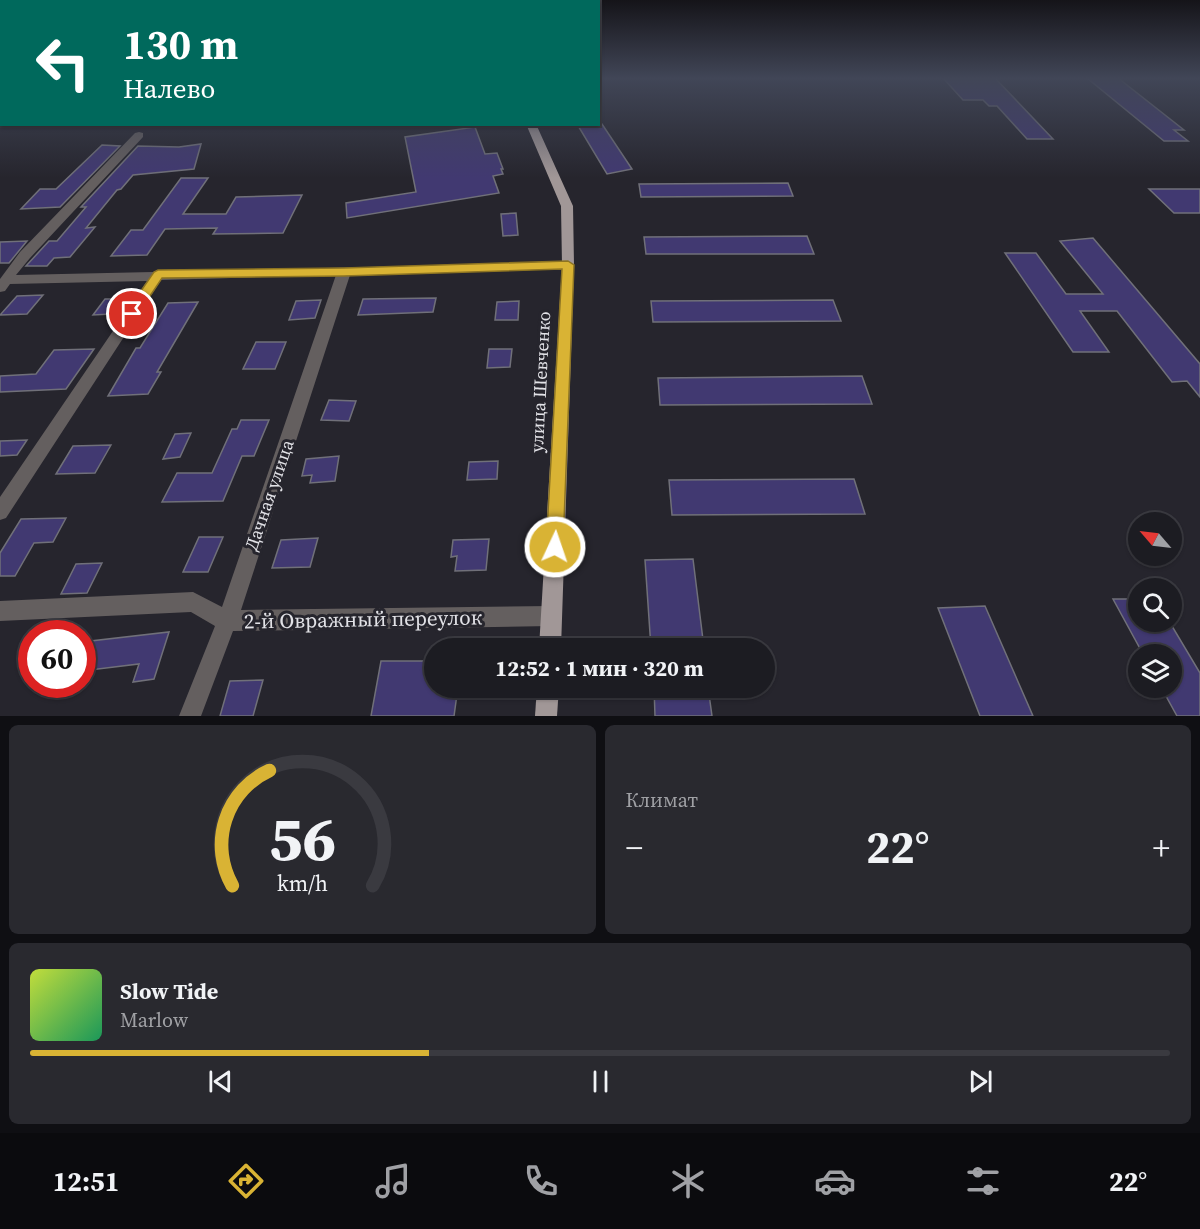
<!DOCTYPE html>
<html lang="ru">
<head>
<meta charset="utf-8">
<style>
	body { margin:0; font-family:"Source Serif 4",serif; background:#29292f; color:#f1f3f6; height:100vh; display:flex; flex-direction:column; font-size:22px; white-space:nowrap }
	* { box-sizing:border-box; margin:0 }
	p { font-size:20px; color:#a0a1a5 }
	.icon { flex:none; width:33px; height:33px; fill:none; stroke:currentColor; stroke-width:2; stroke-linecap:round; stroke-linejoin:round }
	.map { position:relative; height:716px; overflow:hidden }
	.panel { display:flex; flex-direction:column; gap:9px; padding:9px; background:#0f0f13; flex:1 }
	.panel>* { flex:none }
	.hud { position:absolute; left:0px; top:0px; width:600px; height:126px; box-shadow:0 2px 4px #0004,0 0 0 2px #3a3a40; background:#00695c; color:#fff; overflow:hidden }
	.needle { width:39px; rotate:298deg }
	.tools { position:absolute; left:1128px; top:512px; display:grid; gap:12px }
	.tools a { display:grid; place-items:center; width:54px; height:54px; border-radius:50%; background:#1c1c22; box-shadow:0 2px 4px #0004,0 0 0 2px #3a3a40; font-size:30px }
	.speed { position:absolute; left:18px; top:620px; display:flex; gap:12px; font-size:30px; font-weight:700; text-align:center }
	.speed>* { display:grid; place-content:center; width:78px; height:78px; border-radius:50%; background:#1c1c22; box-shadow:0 2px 4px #0004,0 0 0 2px #3a3a40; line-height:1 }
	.speed .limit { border:9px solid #d22; background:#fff; color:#111 }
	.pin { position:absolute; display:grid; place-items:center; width:51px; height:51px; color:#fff; margin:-26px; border:3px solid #fff; border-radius:50%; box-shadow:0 2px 6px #0007 }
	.me { position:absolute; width:66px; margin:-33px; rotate:3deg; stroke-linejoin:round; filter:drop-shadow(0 0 4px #0008) }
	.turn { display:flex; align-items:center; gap:21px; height:126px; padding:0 24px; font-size:27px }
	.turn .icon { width:78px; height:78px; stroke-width:2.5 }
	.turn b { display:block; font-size:42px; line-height:51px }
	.big { font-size:45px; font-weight:700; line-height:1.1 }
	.panel .widget { flex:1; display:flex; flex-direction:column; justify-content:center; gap:9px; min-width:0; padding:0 21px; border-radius:9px; background:#29292f }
	.panel .dial { align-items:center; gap:0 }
	.dial svg { height:156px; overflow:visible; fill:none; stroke:#3a3a40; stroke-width:7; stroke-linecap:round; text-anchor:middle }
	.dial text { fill:#f1f3f6; stroke:none }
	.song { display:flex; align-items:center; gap:18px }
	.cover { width:72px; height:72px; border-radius:9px; background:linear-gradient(135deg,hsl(70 70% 55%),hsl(150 70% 35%)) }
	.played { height:6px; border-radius:3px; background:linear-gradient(90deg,#d9b334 35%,#3a3a40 35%) }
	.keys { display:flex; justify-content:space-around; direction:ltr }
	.heat { display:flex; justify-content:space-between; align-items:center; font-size:33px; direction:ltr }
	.panel .tiles { flex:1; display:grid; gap:9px; grid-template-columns:1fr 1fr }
	.widget:last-child { grid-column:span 2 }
	.trip { position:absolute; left:424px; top:638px; width:351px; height:60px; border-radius:30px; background:#1c1c22; box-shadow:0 2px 4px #0004,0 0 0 2px #3a3a40; font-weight:700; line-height:60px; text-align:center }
	.menu { display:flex; height:96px; justify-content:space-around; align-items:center; background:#0b0b0e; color:#a0a1a5 }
	.menu .icon { width:42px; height:42px }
	.menu .current { color:#d9b334 }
	.menu b { font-size:27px; color:#f1f3f6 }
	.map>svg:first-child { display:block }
</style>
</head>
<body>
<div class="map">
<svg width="1200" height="716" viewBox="0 0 1200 716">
	<rect width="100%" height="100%" fill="#26252d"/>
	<g fill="#413971" stroke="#707079" stroke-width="1.5">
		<path d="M 943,78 L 995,78 L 1053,139 L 1027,139 L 997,106 L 989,106 L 983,100 L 963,100 Z"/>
		<path d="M 1087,78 L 1118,78 L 1184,130 L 1174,130 L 1188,141 L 1164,141 Z"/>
		<path d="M 577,124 L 602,124 L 632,169 L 607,174 Z"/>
		<path d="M 475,127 L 485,154 L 497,153 L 503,169 L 501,169 L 503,174 L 493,176 L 499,193 L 347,218 L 346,203 L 416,192 L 405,137 Z"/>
		<path d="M 201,144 L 194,169 L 133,175 L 121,189 L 117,190 L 86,228 L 95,227 L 70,257 L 54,258 L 47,266 L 26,266 L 49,241 L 57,241 L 86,207 L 81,207 L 138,146 L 179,147 Z"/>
		<path d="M 102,145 L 120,146 L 60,207 L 21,209 L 40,189 L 56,189 Z"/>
		<path d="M 181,178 L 208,178 L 183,214 L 226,214 L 236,197 L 302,195 L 283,233 L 213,234 L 217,228 L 165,229 L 147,255 L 111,256 L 131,230 L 143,230 Z"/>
		<path d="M 788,183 L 793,196 L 641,197 L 639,184 Z"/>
		<path d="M 1149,189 L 1200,189 L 1200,213 L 1174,213 Z"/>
		<path d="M 516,213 L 518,235 L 503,236 L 501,214 Z"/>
		<path d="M 807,236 L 814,254 L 646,254 L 644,237 Z"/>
		<path d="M 1093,238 L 1200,364 L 1200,397 L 1187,381 L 1172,382 L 1117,311 L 1080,311 L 1109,352 L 1073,352 L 1005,253 L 1036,253 L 1066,294 L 1103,294 L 1060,241 Z"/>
		<path d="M 27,241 L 9,263 L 0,263 L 0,242 Z"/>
		<path d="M 43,295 L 27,314 L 0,315 L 17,296 Z"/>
		<path d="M 436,298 L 433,312 L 358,315 L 363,299 Z"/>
		<path d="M 105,299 L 123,299 L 111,314 L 93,315 Z"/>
		<path d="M 321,300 L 315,318 L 289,320 L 296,301 Z"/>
		<path d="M 833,300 L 841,321 L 653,322 L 651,301 Z"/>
		<path d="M 519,301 L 518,320 L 495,320 L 497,302 Z"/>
		<path d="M 198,302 L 157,372 L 161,372 L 148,394 L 108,396 L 136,348 L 140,348 L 168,303 Z"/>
		<path d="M 256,342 L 286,342 L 275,369 L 243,369 Z"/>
		<path d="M 94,349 L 66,389 L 0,392 L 0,376 L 36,374 L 54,350 Z"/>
		<path d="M 489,349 L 512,349 L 510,367 L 487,368 Z"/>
		<path d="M 862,376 L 872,404 L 660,405 L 658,378 Z"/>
		<path d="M 329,400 L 356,401 L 349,421 L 321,420 Z"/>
		<path d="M 241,420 L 269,420 L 254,456 L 242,456 L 223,501 L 162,502 L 177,473 L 212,473 L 232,429 L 237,429 Z"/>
		<path d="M 191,433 L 180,457 L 163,459 L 175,434 Z"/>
		<path d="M 27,440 L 17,455 L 0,456 L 0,441 Z"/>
		<path d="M 111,445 L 95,473 L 56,474 L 73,446 Z"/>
		<path d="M 339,456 L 335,481 L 310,483 L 312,475 L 302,476 L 306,459 Z"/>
		<path d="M 498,461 L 497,479 L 467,480 L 469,462 Z"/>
		<path d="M 854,479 L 865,514 L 672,515 L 669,480 Z"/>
		<path d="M 66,518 L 53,542 L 34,543 L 15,576 L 0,576 L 0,553 L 21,519 Z"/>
		<path d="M 199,537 L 223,537 L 208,572 L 183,572 Z"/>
		<path d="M 318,538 L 310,567 L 272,568 L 281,540 Z"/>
		<path d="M 489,539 L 486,570 L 455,571 L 457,556 L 451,557 L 453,540 Z"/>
		<path d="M 693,559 L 704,648 L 651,648 L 645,560 Z"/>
		<path d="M 102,563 L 87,593 L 61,594 L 76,564 Z"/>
		<path d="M 1113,599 L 1138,599 L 1138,621 L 1169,621 L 1200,673 L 1200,716 L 1177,716 L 1161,687 L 1172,687 L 1172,654 L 1143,654 Z"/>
		<path d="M 985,606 L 1033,716 L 980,716 L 938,608 Z"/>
		<path d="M 169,632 L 154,679 L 133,682 L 139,664 L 82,671 L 82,642 Z"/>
		<path d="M 381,661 L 435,661 L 435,687 L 458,687 L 454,716 L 371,716 Z"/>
		<path d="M 263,680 L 253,716 L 220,716 L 230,681 Z"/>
		<path d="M 654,687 L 708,687 L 712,716 L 655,716 Z"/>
	</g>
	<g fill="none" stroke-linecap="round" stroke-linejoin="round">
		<path fill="#645f5f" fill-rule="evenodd" d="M 139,132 L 143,133 L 143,137 L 30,258 L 16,275 L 153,272 L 158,270 L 163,272 L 573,262 L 574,265 L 568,269 L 350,275 L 241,610 L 551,606 L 558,609 L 561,616 L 558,623 L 551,626 L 233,631 L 201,716 L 179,716 L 215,626 L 191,612 L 0,621 L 0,601 L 193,592 L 222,607 L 336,275 L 161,280 L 6,518 L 0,520 L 0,497 L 147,281 L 10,284 L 5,291 L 0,292 L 0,279 L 20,252 L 135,133 Z"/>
		<g fill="#a19797" fill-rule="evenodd">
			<path d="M 526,124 L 536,124 L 573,206 L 574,265 L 561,648 L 539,648 L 562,265 L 561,206 Z"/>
			<path d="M 537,687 L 559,687 L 557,716 L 535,716 Z"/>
		</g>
	</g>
	<linearGradient id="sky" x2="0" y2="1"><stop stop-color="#151419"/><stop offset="0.44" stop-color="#414657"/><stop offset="1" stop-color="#414657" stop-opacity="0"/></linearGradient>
	<rect width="1200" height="178" fill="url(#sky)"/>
	<path fill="#d9b334" stroke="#8d7422" stroke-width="1.5" d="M 568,261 L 574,265 L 563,547 L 561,553 L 555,555 L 549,553 L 546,547 L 562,269 L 344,276 L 162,278 L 136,317 L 132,318 L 125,314 L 154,272 L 158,270 L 344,268 Z"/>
	<g text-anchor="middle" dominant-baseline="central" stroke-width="6" stroke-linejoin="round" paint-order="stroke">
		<g font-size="18" fill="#e2e2e7" stroke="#26252d">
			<text transform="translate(540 382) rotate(-87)">улица Шевченко</text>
			<text transform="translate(269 495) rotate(-71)">Дачная улица</text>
		</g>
		<g font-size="21" fill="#e2e2e7" stroke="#26252d">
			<text transform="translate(363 619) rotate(-1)">2-й Овражный переулок</text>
		</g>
	</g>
</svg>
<div class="tools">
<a><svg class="needle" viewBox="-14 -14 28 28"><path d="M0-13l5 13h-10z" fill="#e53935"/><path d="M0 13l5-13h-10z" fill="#a0a1a5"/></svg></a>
<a><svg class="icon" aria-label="search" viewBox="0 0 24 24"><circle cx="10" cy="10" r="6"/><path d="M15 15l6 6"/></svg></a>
<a><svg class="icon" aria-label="layers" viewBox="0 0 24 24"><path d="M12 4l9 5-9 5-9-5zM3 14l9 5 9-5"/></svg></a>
</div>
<div class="speed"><div class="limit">60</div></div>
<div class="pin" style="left:132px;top:314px;background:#d93025"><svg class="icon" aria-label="arrive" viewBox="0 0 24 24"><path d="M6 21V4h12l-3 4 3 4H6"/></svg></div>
<svg class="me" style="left:555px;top:547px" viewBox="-20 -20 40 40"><circle r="17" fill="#d9b334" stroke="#fff" stroke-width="3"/><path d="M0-11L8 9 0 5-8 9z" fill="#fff"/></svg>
<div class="trip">12:52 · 1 мин · 320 m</div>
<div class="hud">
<div class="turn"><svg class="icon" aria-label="left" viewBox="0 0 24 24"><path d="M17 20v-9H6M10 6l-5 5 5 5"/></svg><div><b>130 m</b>Налево</div></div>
</div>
</div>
<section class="panel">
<div class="tiles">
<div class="widget dial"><svg viewBox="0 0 100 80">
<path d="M14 69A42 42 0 1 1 86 69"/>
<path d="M14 69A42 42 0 0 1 33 10" stroke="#d9b334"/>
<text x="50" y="56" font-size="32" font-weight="700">56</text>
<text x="50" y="72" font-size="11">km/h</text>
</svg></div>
<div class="widget"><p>Климат</p>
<div class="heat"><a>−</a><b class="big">22°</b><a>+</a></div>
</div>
<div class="widget">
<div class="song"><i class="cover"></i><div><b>Slow Tide</b><p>Marlow</p></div></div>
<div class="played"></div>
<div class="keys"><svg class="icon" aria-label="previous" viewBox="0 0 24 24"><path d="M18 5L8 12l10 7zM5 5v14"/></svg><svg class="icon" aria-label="pause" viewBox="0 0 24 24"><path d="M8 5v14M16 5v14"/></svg><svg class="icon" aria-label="next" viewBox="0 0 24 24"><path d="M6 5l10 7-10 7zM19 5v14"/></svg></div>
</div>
</div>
</section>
<nav class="menu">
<b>12:51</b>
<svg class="icon current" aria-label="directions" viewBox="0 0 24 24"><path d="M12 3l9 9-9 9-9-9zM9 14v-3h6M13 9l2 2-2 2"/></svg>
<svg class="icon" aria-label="music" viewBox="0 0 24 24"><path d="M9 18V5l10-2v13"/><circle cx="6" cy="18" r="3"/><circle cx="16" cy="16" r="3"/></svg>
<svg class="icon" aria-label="phone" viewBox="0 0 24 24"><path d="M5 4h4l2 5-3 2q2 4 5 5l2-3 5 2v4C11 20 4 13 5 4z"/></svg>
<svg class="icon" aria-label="climate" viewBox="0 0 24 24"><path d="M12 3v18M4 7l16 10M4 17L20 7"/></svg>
<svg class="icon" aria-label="car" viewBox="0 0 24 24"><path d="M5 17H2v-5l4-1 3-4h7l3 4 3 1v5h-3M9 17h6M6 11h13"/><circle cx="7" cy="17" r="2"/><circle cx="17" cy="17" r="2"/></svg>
<svg class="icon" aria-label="filters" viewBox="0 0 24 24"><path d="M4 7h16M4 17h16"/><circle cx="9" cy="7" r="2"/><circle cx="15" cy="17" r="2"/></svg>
<b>22°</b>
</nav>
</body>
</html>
